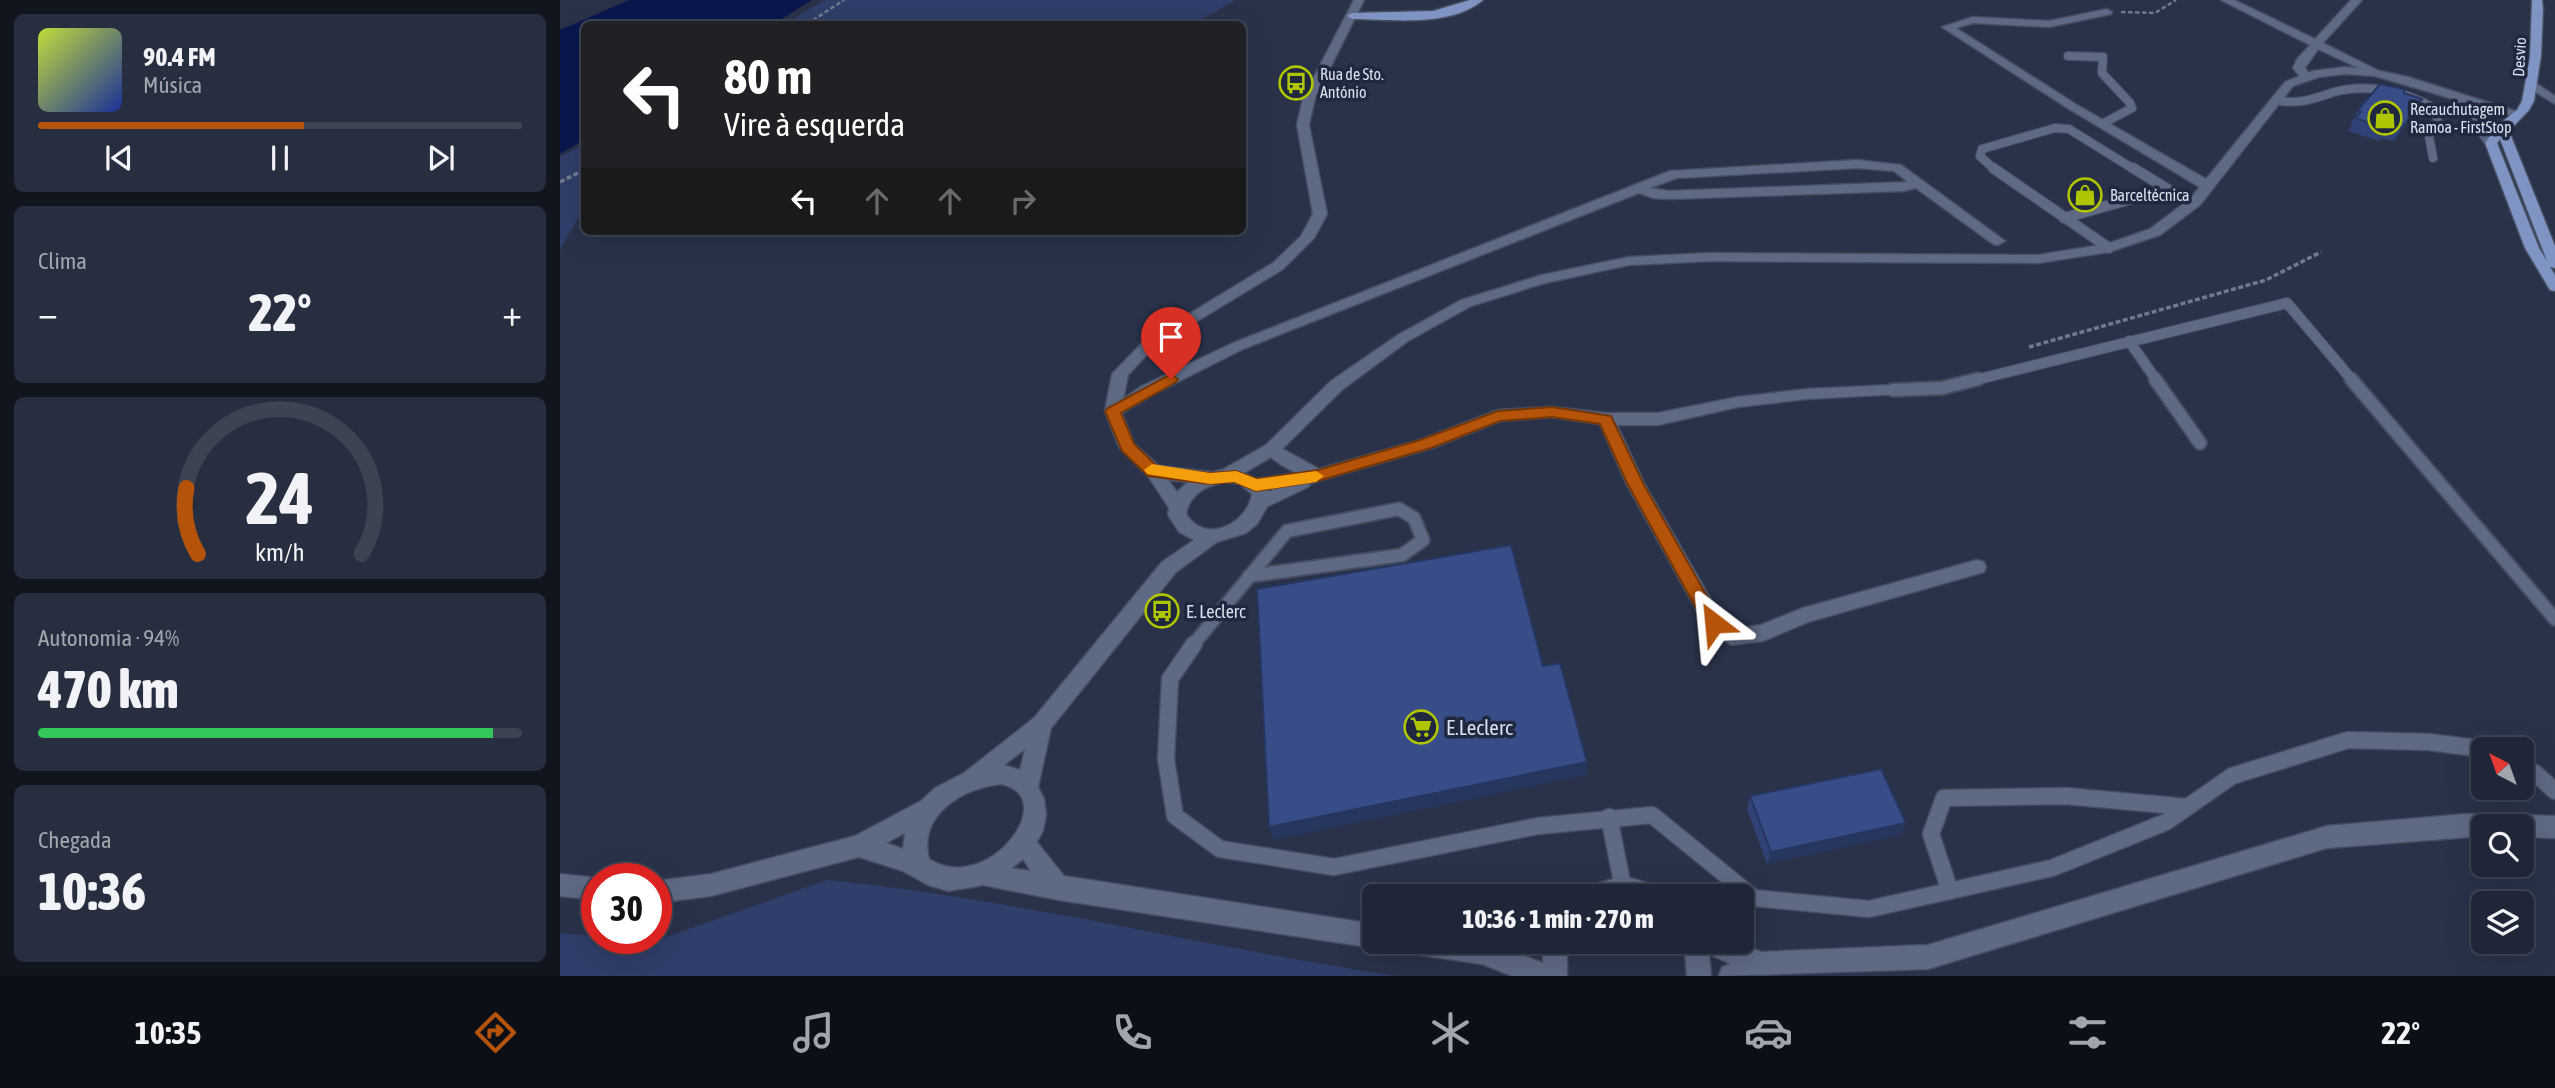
<!DOCTYPE html>
<html lang="pt">
<head>
<meta charset="utf-8">
<style>
	body { margin:0; font-family:"Asap Condensed",sans-serif; background:#272e3f; color:#f1f3f6; height:100vh; display:flex; flex-direction:column; font-size:26px; white-space:nowrap }
	* { box-sizing:border-box; margin:0 }
	p { font-size:23px; color:#a1a5ad }
	.icon { flex:none; width:38px; height:38px; fill:none; stroke:currentColor; stroke-width:2; stroke-linecap:round; stroke-linejoin:round }
	.map { position:relative; flex:1; overflow:hidden }
	.panel { display:flex; flex-direction:column; gap:14px; padding:14px; background:#11151e; width:560px }
	.panel>* { flex:none }
	.banner { position:absolute; left:21px; top:21px; width:665px; height:214px; border-radius:10px; box-shadow:0 7px 28px #0002,0 0 0 2px #3c4352; background:#202124; color:#fff; overflow:hidden }
	.needle { width:46px; rotate:319deg }
	.tools { position:absolute; left:1911px; top:737px; display:grid; gap:14px }
	.tools a { display:grid; place-items:center; width:63px; height:63px; border-radius:10px; background:#1f2637; box-shadow:0 7px 28px #0002,0 0 0 2px #3c4352; font-size:35px }
	.speed { position:absolute; left:21px; top:863px; display:flex; gap:14px; font-size:35px; font-weight:700; text-align:center }
	.speed>* { display:grid; place-content:center; width:91px; height:91px; border-radius:50%; background:#1f2637; box-shadow:0 7px 28px #0002,0 0 0 2px #3c4352; line-height:1 }
	.speed .limit { border:10px solid #d22; background:#fff; color:#111 }
	.pin { position:absolute; display:grid; place-items:center; width:60px; height:60px; color:#fff; margin:-72px -30px; border-radius:50% 50% 50% 0; rotate:-45deg; box-shadow:0 0 7px #0007 }
	.pin .icon { rotate:45deg }
	.me { position:absolute; width:77px; margin:-38px; rotate:331deg; stroke-linejoin:round; filter:drop-shadow(0 0 5px #0008) }
	.turn { display:flex; align-items:center; gap:24px; height:147px; padding:0 28px; font-size:32px }
	.turn .icon { width:91px; height:91px; stroke-width:2.5 }
	.turn b { display:block; font-size:49px; line-height:60px }
	.lanes { display:flex; align-items:center; height:66px; padding:0 28px; background:#0003; justify-content:center; gap:35px; direction:ltr }
	.lanes .off { opacity:.35 }
	.big { font-size:52px; font-weight:800; line-height:1.1 }
	.panel .tile { flex:1; display:flex; flex-direction:column; justify-content:center; gap:10px; min-width:0; padding:0 24px; border-radius:10px; background:#272e3f }
	.panel .dial { align-items:center; gap:0 }
	.dial svg { height:182px; overflow:visible; fill:none; stroke:#3c4352; stroke-width:7; stroke-linecap:round; text-anchor:middle }
	.dial text { fill:#f1f3f6; stroke:none }
	.song { display:flex; align-items:center; gap:21px }
	.cover { width:84px; height:84px; border-radius:10px; background:linear-gradient(135deg,hsl(70 70% 55%),hsl(230 70% 35%)) }
	.played { height:7px; border-radius:4px; background:linear-gradient(90deg,#b45309 55%,#3c4352 55%) }
	.keys { display:flex; justify-content:space-around; direction:ltr }
	.heat { display:flex; justify-content:space-between; align-items:center; font-size:38px; direction:ltr }
	.charge { height:10px; border-radius:5px; background:linear-gradient(90deg,#34c759 94%,#3c4352 0) }
	.trip { position:absolute; left:802px; top:884px; width:392px; height:70px; border-radius:10px; background:#1f2637; box-shadow:0 7px 28px #0002,0 0 0 2px #3c4352; font-weight:800; line-height:70px; text-align:center }
	.menu { display:flex; height:112px; justify-content:space-around; align-items:center; background:#0c0f16; color:#a1a5ad }
	.menu .icon { width:49px; height:49px }
	.menu .current { color:#b45309 }
	.menu b { font-size:32px; color:#f1f3f6 }
	main { display:flex; flex:1; min-height:0 }
	.map>svg:first-child { display:block }
</style>
</head>
<body>
<main>
<section class="panel">
<div class="tile">
<div class="song"><i class="cover"></i><div><b>90.4 FM</b><p>Música</p></div></div>
<div class="played"></div>
<div class="keys"><svg class="icon" aria-label="previous" viewBox="0 0 24 24"><path d="M18 5L8 12l10 7zM5 5v14"/></svg><svg class="icon" aria-label="pause" viewBox="0 0 24 24"><path d="M8 5v14M16 5v14"/></svg><svg class="icon" aria-label="next" viewBox="0 0 24 24"><path d="M6 5l10 7-10 7zM19 5v14"/></svg></div>
</div>
<div class="tile"><p>Clima</p>
<div class="heat"><a>−</a><b class="big">22°</b><a>+</a></div>
</div>
<div class="tile dial"><svg viewBox="0 0 100 80">
<path d="M14 69A42 42 0 1 1 86 69"/>
<path d="M14 69A42 42 0 0 1 9 40" stroke="#b45309"/>
<text x="50" y="56" font-size="32" font-weight="700">24</text>
<text x="50" y="72" font-size="11">km/h</text>
</svg></div>
<div class="tile"><p>Autonomia · 94%</p><b class="big">470 km</b><div class="charge"></div></div>
<div class="tile"><p>Chegada</p><b class="big">10:36</b></div>
</section>
<div class="map">
<svg width="1995" height="976" viewBox="0 0 1995 976">
	<rect width="100%" height="100%" fill="#293249"/>
	<g fill="#2f3e6a">
		<path d="M 265,0 L 676,0 L 633,24 L 225,24 Z"/>
		<path d="M 24,144 L 24,209 L 0,249 L 0,157 Z"/>
		<path d="M 267,880 C 458,899 645,947 835,976 L 0,976 L 0,933 L 95,941 Z"/>
	</g>
	<path fill="#0a174d" d="M 69,0 L 252,0 L 214,24 L 24,24 L 24,140 L 0,154 L 0,30 Z"/>
	<g fill="none" stroke-linecap="round" stroke-linejoin="round">
		<defs>
			<g id="service-far3">
				<path d="M 1508,56 L 1543,57 L 1542,73 L 1570,103 L 1572,108 L 1542,124"/>
				<path d="M 1716,100 C 1738,105 1753,99 1774,92 C 1808,83 1844,91 1874,108 L 1878,121 L 1868,130 L 1873,158"/>
				<path d="M 1435,170 L 1420,156 L 1422,149 L 1495,128 L 1509,129 L 1575,170"/>
			</g>
			<g id="service-far2">
				<path d="M 1433,168 L 1549,248"/>
				<path d="M 1573,168 L 1632,204"/>
				<path d="M 1504,218 L 1606,189"/>
				<path d="M 1569,341 L 1597,381"/>
				<path d="M 1411,381 L 1727,303 L 1793,381"/>
			</g>
			<g id="service-far1">
				<path d="M 1595,379 L 1640,443"/>
				<path d="M 1791,379 L 1995,619"/>
				<path d="M 1333,390 L 1382,388 L 1418,379"/>
				<path d="M 633,645 L 727,531 L 839,509 L 854,518 L 863,540 L 842,555 L 689,576"/>
			</g>
			<g id="service">
				<path d="M 634,644 L 610,679 L 606,759 L 615,816 L 660,849 L 774,867 L 978,826 L 1092,815 L 1194,898 L 1309,909 L 1492,868 L 1606,822 L 1672,776 L 1788,740 L 1869,742 L 1923,749"/>
				<path d="M 1962,767 L 1975,773 L 1995,791"/>
				<path d="M 1049,817 L 1063,887"/>
				<path d="M 1390,891 L 1371,834 L 1384,798 L 1506,796 L 1627,807"/>
			</g>
			<g id="minor">
				<path d="M 1661,0 L 1674,0 L 1755,39 L 1791,0 L 1802,0 L 1763,43 L 1823,73 L 1813,75 L 1758,49 L 1745,68 L 1751,76 L 1741,78 L 1733,68 L 1737,59 L 1750,45 Z"/>
				<path d="M 1547,9 L 1552,12 L 1551,14 L 1489,27 L 1413,23 L 1396,28 L 1517,105 L 1653,183 L 1653,189 L 1643,189 L 1509,109 L 1382,27 L 1413,17 L 1489,21 Z"/>
				<path d="M 1297,160 L 1341,165 L 1445,241 L 1438,245 L 1433,244 L 1356,188 L 1344,191 L 1109,199 L 1093,198 L 1079,193 L 683,349 L 594,394 L 559,415 L 547,415 L 545,411 L 582,386 L 673,343 L 1110,171 ZM 1297,168 L 1334,171 L 1348,182 L 1109,191 L 1090,188 L 1117,178 Z"/>
				<path d="M 1333,385 L 1341,390 L 1339,394 L 1247,399 L 1178,407 L 1098,425 L 1057,425 L 1084,483 L 1161,617 L 1175,629 L 1201,625 L 1243,608 L 1417,560 L 1424,562 L 1426,567 L 1424,572 L 1248,622 L 1203,641 L 1171,645 L 1147,629 L 1066,483 L 1040,424 L 992,417 L 940,421 L 872,448 L 751,483 L 748,487 L 702,509 L 693,503 L 696,498 L 716,488 L 696,491 L 687,485 L 696,479 L 737,473 C 724,467 712,461 704,449 L 706,445 L 712,443 L 759,469 L 860,440 L 938,410 L 992,407 L 1046,413 L 1098,413 L 1178,397 L 1247,389 Z"/>
			</g>
			<g id="tertiary">
				<path d="M 1969,84 L 1977,84 L 1995,96 L 1995,104 L 1969,88 Z"/>
				<path d="M 1906,814 L 1942,815 L 1950,819 L 1952,823 L 1954,819 L 1962,815 L 1995,816 L 1995,838 L 1962,837 L 1962,826 L 1923,826 L 1923,836 L 1767,848 L 1368,969 L 1159,976 L 1162,967 L 1171,964 L 1149,954 L 1151,976 L 1127,976 L 1124,942 L 1178,942 L 1201,952 L 1368,945 L 1767,826 Z"/>
				<path d="M 463,832 L 471,835 L 504,876 L 814,924 L 814,942 L 824,942 L 814,948 L 499,900 L 413,883 L 409,875 L 413,867 L 421,864 L 471,871 L 452,843 L 455,835 Z"/>
				<path d="M 1063,876 L 1105,888 L 1109,896 L 1019,896 L 1023,888 Z"/>
				<path d="M 842,942 L 961,942 L 958,951 L 954,952 L 983,963 L 983,942 L 1007,942 L 1007,976 L 952,976 L 922,964 L 854,954 L 845,951 Z"/>
			</g>
			<g id="secondary">
				<path d="M 794,0 L 804,0 L 755,98 L 749,125 L 767,214 L 754,238 L 723,269 L 593,348 L 568,375 L 561,411 L 574,444 L 599,466 L 652,472 L 662,470 L 706,445 L 771,381 L 838,335 L 901,300 L 982,275 L 1069,257 L 1151,253 L 1478,255 L 1547,244 L 1590,229 L 1630,199 L 1725,82 L 1753,71 L 1785,67 L 1815,70 L 1848,77 L 1965,114 L 1959,118 L 1911,105 L 1937,143 L 1931,147 L 1927,146 L 1893,99 L 1815,76 L 1785,74 L 1759,77 L 1733,86 L 1640,205 L 1600,235 L 1549,252 L 1478,263 L 1151,261 L 1069,265 L 985,283 L 911,306 L 848,341 L 783,389 L 718,453 L 684,473 L 700,481 L 710,493 L 707,507 L 697,524 L 686,533 L 657,542 L 616,572 L 491,728 L 478,787 L 484,799 L 486,815 L 483,831 L 471,852 L 444,875 L 419,886 L 388,891 L 368,885 L 343,871 L 299,857 L 151,896 L 96,903 L 96,881 L 151,874 L 295,836 L 361,801 L 375,788 L 404,773 L 474,718 L 602,562 L 634,540 L 619,532 L 608,515 L 609,508 L 588,476 L 559,447 L 545,411 L 552,374 L 583,342 L 713,263 L 741,236 L 753,214 L 737,125 L 743,98 ZM 608,480 L 628,482 L 617,492 ZM 666,482 L 680,484 L 692,494 C 687,524 646,545 626,514 C 630,494 646,485 666,482 ZM 465,749 L 460,770 L 444,765 ZM 441,784 C 503,797 427,897 369,859 C 358,815 402,788 441,784 ZM 345,833 L 343,849 L 326,843 Z"/>
				<path d="M 0,874 L 39,878 L 37,878 L 37,900 L 0,896 Z"/>
			</g>
			<g id="primary">
				<path d="M 910,0 L 923,0 C 890,28 832,19 792,19 L 787,16 L 792,13 L 873,11 Z"/>
				<path d="M 1972,0 L 1982,0 L 1983,9 L 1981,56 L 1974,101 L 1969,110 L 1949,131 L 1995,246 L 1995,268 L 1990,267 L 1995,275 L 1995,291 L 1990,290 L 1965,248 L 1925,143 L 1938,125 L 1957,110 L 1962,101 L 1970,56 ZM 1940,139 L 1987,261 L 1979,248 L 1937,143 Z"/>
			</g>
		</defs>
		<use href="#service-far3" stroke="#454d61" stroke-width="10"/>
		<use href="#service-far2" stroke="#454d61" stroke-width="12"/>
		<use href="#service-far1" stroke="#454d61" stroke-width="16"/>
		<use href="#service" stroke="#454d61" stroke-width="19"/>
		<use href="#minor" stroke="#454d61" stroke-width="3"/>
		<use href="#tertiary" stroke="#454d61" stroke-width="3"/>
		<use href="#secondary" stroke="#454d61" stroke-width="3"/>
		<use href="#primary" stroke="#454d61" stroke-width="3"/>
		<g stroke="#717a8d" stroke-width="2.5" stroke-dasharray="4.5 2.5" stroke-linecap="butt">
			<path d="M 1561,12 L 1595,13 L 1616,0"/>
			<path d="M 247,24 L 284,0"/>
		</g>
		<g stroke="#717a8d" stroke-width="3.5" stroke-dasharray="5 2.5" stroke-linecap="butt">
			<path d="M 0,182 L 24,170"/>
			<path d="M 1469,347 L 1706,280 L 1761,252"/>
		</g>
		<use href="#service-far3" stroke="#5e6983" stroke-width="8"/>
		<use href="#service-far2" stroke="#5e6983" stroke-width="10"/>
		<use href="#service-far1" stroke="#5e6983" stroke-width="12"/>
		<use href="#service" stroke="#5e6983" stroke-width="16"/>
		<use href="#minor" fill="#5e6983" fill-rule="evenodd"/>
		<use href="#tertiary" fill="#5e6983" fill-rule="evenodd"/>
		<use href="#secondary" fill="#5e6983" fill-rule="evenodd"/>
		<use href="#primary" fill="#8094c3" fill-rule="evenodd"/>
	</g>
	<g fill="#304275">
		<path d="M 1844,93 L 1854,111 L 1834,141 L 1821,138 L 1819,141 L 1788,131 L 1792,124 L 1791,123 L 1798,110 Z"/>
		<path d="M 1190,796 L 1346,823 L 1340,835 L 1207,864 L 1187,809 Z"/>
	</g>
	<g fill="#27365f">
		<path d="M 1027,762 L 1027,775 L 714,840 L 709,827 Z"/>
		<path d="M 1346,823 L 1340,835 L 1207,864 L 1211,852 Z"/>
	</g>
	<g fill="#384d88" stroke="#27365f" stroke-width="2">
		<path d="M 1820,84 L 1844,89 L 1844,93 L 1862,99 L 1842,128 L 1828,125 L 1826,128 L 1795,118 L 1801,112 L 1798,110 Z"/>
		<path d="M 951,545 L 983,666 L 1000,663 L 1027,762 L 709,827 L 697,589 Z"/>
		<path d="M 1321,769 L 1346,823 L 1211,852 L 1190,796 Z"/>
	</g>
	<path fill="#b45309" stroke="#753606" stroke-width="2" d="M 611,374 L 618,379 L 616,382 L 561,413 L 574,444 L 598,467 L 650,473 L 676,471 L 697,479 L 758,470 L 860,440 L 938,411 L 992,407 L 1051,416 L 1083,483 L 1162,623 L 1154,630 L 1147,628 L 1067,483 L 1040,424 L 992,417 L 940,421 L 871,448 L 758,481 L 696,491 L 674,482 L 650,484 L 588,476 L 562,451 L 545,411 L 548,408 Z"/>
	<path fill="#f59e0b" d="M 592,464 L 650,473 L 676,471 L 697,479 L 756,471 L 764,476 L 756,482 L 696,491 L 674,482 L 650,484 L 587,474 L 584,470 Z"/>
	<defs>
		<symbol id="bus-ring" viewBox="-11 -11 22 22"><circle r="9.5" fill="#1f283e" stroke="#b0c502" stroke-width="1.5"/><path d="M-5-6H5V4H4V6H2V4H-2V6H-4V4H-5ZM-3.5-4V0h7V-4ZM-3.5 1.2v1.5H-2V1.2ZM2 1.2v1.5H3.5V1.2Z" fill="#b0c502"/></symbol>
		<symbol id="shop-ring" viewBox="-11 -11 22 22"><circle r="9.5" fill="#1f283e" stroke="#b0c502" stroke-width="1.5"/><path d="M-5-2.5h2.3a2.7 3.5 0 0 1 5.4 0H5L5.5 6h-11ZM-1.5-2.5h3a1.5 2.3 0 0 0-3 0Z" fill="#b0c502"/></symbol>
		<symbol id="supermarket-ring" viewBox="-11 -11 22 22"><circle r="9.5" fill="#1f283e" stroke="#b0c502" stroke-width="1.5"/><path d="M-6-5.5h2.5l.6 2H6L4.5 2H-2.5L-4.4-4H-6ZM-1.5 3.2a1.3 1.3 0 1 0 .1 0ZM3 3.2a1.3 1.3 0 1 0 .1 0Z" fill="#b0c502"/></symbol>
	</defs>
	<g fill-rule="evenodd">
		<use href="#bus-ring" x="717" y="64" width="38" height="38"/>
		<use href="#shop-ring" x="1806" y="99" width="38" height="38"/>
		<use href="#shop-ring" x="1506" y="176" width="38" height="38"/>
		<use href="#bus-ring" x="583" y="592" width="38" height="38"/>
		<use href="#supermarket-ring" x="842" y="708" width="38" height="38"/>
	</g>
	<g text-anchor="middle" dominant-baseline="central" stroke-width="7" stroke-linejoin="round" paint-order="stroke">
		<g font-size="16" fill="#d9e0ef" stroke="#1f283e">
			<text transform="translate(1959 57) rotate(-87)">Desvio</text>
		</g>
		<g font-size="16" fill="#d9e0ef" stroke="#1f283e" text-anchor="start">
			<text x="760" y="74">Rua de Sto.<tspan x="760" dy="18">António</tspan></text>
			<text x="1850" y="109">Recauchutagem<tspan x="1850" dy="18">Ramoa - FirstStop</tspan></text>
			<text x="1550" y="195">Barceltécnica</text>
		</g>
		<g font-size="18" fill="#d9e0ef" stroke="#1f283e" text-anchor="start">
			<text x="626" y="611">E. Leclerc</text>
		</g>
		<g font-size="21" fill="#d9e0ef" stroke="#1f283e" text-anchor="start">
			<text x="886" y="727">E.Leclerc</text>
		</g>
	</g>
</svg>
<div class="tools">
<a><svg class="needle" viewBox="-14 -14 28 28"><path d="M0-13l5 13h-10z" fill="#e53935"/><path d="M0 13l5-13h-10z" fill="#a1a5ad"/></svg></a>
<a><svg class="icon" aria-label="search" viewBox="0 0 24 24"><circle cx="10" cy="10" r="6"/><path d="M15 15l6 6"/></svg></a>
<a><svg class="icon" aria-label="layers" viewBox="0 0 24 24"><path d="M12 4l9 5-9 5-9-5zM3 14l9 5 9-5"/></svg></a>
</div>
<div class="speed"><div class="limit">30</div></div>
<div class="pin" style="left:611px;top:379px;background:#d93025"><svg class="icon" aria-label="arrive" viewBox="0 0 24 24"><path d="M6 21V4h12l-3 4 3 4H6"/></svg></div>
<svg class="me" style="left:1154px;top:623px" viewBox="-20 -20 40 40"><path d="M0-17L14 15 0 8-14 15z" fill="#b45309" stroke="#fff" stroke-width="4"/></svg>
<div class="trip">10:36 · 1 min · 270 m</div>
<div class="banner">
<div class="turn"><svg class="icon" aria-label="left" viewBox="0 0 24 24"><path d="M17 20v-9H6M10 6l-5 5 5 5"/></svg><div><b>80 m</b>Vire à esquerda</div></div>
<div class="lanes"><svg class="icon" aria-label="left" viewBox="0 0 24 24"><path d="M17 20v-9H6M10 6l-5 5 5 5"/></svg><svg class="icon off" aria-label="ahead" viewBox="0 0 24 24"><path d="M12 20V5M6 11l6-6 6 6"/></svg><svg class="icon off" aria-label="ahead" viewBox="0 0 24 24"><path d="M12 20V5M6 11l6-6 6 6"/></svg><svg class="icon off" aria-label="right" viewBox="0 0 24 24"><path d="M7 20v-9h11M14 6l5 5-5 5"/></svg></div>
</div>
</div>
</main>
<nav class="menu">
<b>10:35</b>
<svg class="icon current" aria-label="directions" viewBox="0 0 24 24"><path d="M12 3l9 9-9 9-9-9zM9 14v-3h6M13 9l2 2-2 2"/></svg>
<svg class="icon" aria-label="music" viewBox="0 0 24 24"><path d="M9 18V5l10-2v13"/><circle cx="6" cy="18" r="3"/><circle cx="16" cy="16" r="3"/></svg>
<svg class="icon" aria-label="phone" viewBox="0 0 24 24"><path d="M5 4h4l2 5-3 2q2 4 5 5l2-3 5 2v4C11 20 4 13 5 4z"/></svg>
<svg class="icon" aria-label="climate" viewBox="0 0 24 24"><path d="M12 3v18M4 7l16 10M4 17L20 7"/></svg>
<svg class="icon" aria-label="car" viewBox="0 0 24 24"><path d="M5 17H2v-5l4-1 3-4h7l3 4 3 1v5h-3M9 17h6M6 11h13"/><circle cx="7" cy="17" r="2"/><circle cx="17" cy="17" r="2"/></svg>
<svg class="icon" aria-label="filters" viewBox="0 0 24 24"><path d="M4 7h16M4 17h16"/><circle cx="9" cy="7" r="2"/><circle cx="15" cy="17" r="2"/></svg>
<b>22°</b>
</nav>
</body>
</html>
